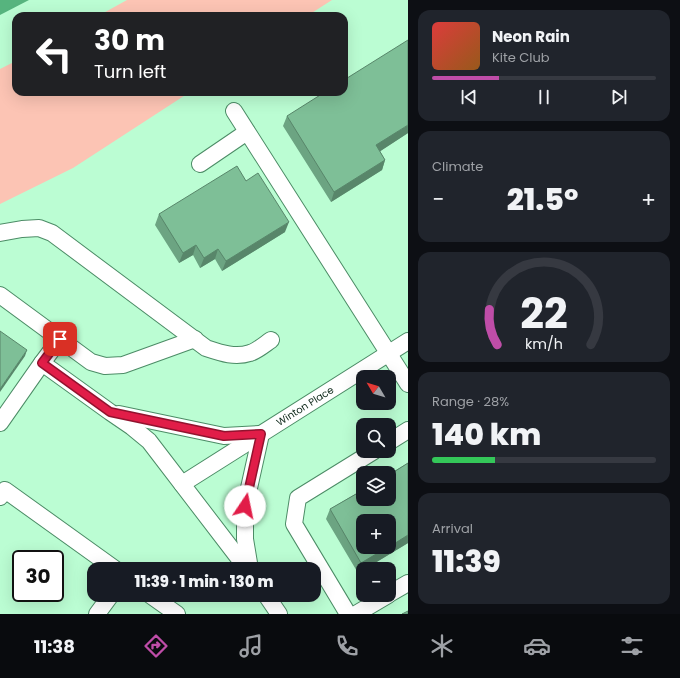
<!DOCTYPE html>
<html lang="en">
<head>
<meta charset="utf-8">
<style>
	body { margin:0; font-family:Poppins,sans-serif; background:#20242c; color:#f1f3f6; height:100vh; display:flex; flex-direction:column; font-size:15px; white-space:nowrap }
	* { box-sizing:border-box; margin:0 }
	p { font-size:13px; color:#9ea1a6 }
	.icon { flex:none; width:22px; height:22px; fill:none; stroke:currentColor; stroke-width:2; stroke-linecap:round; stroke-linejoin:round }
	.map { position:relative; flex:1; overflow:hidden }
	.details { display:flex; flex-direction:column; gap:10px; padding:10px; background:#0d0f14; width:272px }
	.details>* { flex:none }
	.hud { position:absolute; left:12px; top:12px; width:336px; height:84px; border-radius:12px; box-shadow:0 4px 16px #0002; background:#202124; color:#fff; overflow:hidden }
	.needle { width:26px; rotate:308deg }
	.tools { position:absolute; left:356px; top:370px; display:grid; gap:8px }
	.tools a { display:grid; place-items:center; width:40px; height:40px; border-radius:8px; background:#171b24; box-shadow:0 4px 16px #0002; font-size:20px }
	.speed { position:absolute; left:12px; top:550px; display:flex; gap:8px; font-size:20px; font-weight:700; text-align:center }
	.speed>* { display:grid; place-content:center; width:52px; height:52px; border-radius:50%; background:#171b24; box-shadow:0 4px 16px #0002; line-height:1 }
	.speed .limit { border:2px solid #111; border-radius:6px; background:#fff; color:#111 }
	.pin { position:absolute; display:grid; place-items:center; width:34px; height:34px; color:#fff; margin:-17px; border-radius:8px; box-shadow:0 2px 6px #0006 }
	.me { position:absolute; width:44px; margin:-22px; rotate:11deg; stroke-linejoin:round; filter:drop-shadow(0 0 3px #0008) }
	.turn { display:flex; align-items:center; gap:14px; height:84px; padding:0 16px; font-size:18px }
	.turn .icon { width:52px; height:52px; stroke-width:2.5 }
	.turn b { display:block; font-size:28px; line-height:34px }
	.big { font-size:30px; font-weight:800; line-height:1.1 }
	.details .widget { flex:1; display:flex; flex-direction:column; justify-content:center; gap:6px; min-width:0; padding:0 14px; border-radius:12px; background:#20242c }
	.details .dial { align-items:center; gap:0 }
	.dial svg { height:104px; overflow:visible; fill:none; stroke:#363941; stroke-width:7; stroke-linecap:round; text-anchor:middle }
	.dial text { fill:#f1f3f6; stroke:none }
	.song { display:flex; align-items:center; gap:12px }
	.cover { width:48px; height:48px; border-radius:6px; background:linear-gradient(135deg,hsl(0 70% 55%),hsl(30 70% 35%)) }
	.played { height:4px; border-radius:2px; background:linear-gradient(90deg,#bf4da8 30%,#363941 30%) }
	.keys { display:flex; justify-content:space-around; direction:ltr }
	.heat { display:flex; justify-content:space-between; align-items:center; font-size:22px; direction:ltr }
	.charge { height:6px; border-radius:3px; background:linear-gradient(90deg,#34c759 28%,#363941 0) }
	.trip { position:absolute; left:87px; top:562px; width:234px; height:40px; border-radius:12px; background:#171b24; box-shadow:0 4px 16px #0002; font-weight:800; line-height:40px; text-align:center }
	.menu { display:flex; height:64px; justify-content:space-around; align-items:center; background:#090b0e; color:#9ea1a6 }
	.menu .icon { width:28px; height:28px }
	.menu .on { color:#bf4da8 }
	.menu b { font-size:18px; color:#f1f3f6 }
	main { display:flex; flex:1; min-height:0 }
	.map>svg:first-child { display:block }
</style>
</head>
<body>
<main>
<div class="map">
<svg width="408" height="614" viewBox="0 0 408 614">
	<rect width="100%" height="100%" fill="#bbfdd3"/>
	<g fill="#fcc4b4">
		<path d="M 127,0 L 332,0 L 307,16 L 98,16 Z"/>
		<path d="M 16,61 L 16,92 L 190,92 L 73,168 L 0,204 L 0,69 Z"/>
	</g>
	<path fill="#56b47e" d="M 0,0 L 29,0 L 0,15 Z"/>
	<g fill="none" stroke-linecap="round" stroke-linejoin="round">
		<defs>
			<g id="minor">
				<path d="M 234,111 L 408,384"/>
				<path d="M 200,164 L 247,132"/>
				<path d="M 0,233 L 22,229 L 39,228 L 52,233 L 206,348 C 221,353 235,358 250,353 C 257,351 265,344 271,340"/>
				<path d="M 0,295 L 91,362 L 105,366 L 123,365 L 195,339"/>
				<path d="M 42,363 L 60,339"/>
				<path d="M 119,414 L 224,436 L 260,434"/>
				<path d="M 0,423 L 42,363 L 110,412 L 132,427 L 149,441 L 247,569"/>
				<path d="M 389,442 L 408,430"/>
				<path d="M 182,484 L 408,341"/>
				<path d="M 0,497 L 5,490 L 115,569"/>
				<path d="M 250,569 L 245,539 L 245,506 L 261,434"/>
				<path d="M 389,594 L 408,583"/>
				<path d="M 150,595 L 177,614"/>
				<path d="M 266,595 L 279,614"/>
				<path d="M 97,614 L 111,595"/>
				<path d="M 348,614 L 294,524 L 298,498 L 374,451"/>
				<path d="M 356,614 L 388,595"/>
			</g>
		</defs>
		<use href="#minor" stroke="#4c8c66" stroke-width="18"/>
		<use href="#minor" stroke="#fff" stroke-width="16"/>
	</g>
	<g fill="#6ca482">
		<path d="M 287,116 L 408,133 L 380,151 L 385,160 L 382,170 L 331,202 L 283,126 Z"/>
		<path d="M 246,181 L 285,232 L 222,271 L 215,259 L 200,268 L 193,255 L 179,263 L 155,225 L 159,214 Z"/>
		<path d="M 408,463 L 408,543 L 365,569 L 363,569 L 358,573 L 326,519 L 330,509 Z"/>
	</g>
	<g fill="#58866a">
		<path d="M 408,125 L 408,133 L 373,156 L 376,145 Z"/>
		<path d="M 385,160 L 382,170 L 331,202 L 334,192 Z"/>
		<path d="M 289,222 L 285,232 L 222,271 L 226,261 Z"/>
		<path d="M 196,245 L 193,255 L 179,263 L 183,253 Z"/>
		<path d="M 218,249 L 215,259 L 200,268 L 204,258 Z"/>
		<path d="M 27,350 L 25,356 L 0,392 L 0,389 Z"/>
		<path d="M 408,535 L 408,543 L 365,569 L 363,569 L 363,570 L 358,573 L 361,563 Z"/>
	</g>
	<g fill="#7ebf97" stroke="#58866a">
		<path d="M 408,40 L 408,125 L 376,145 L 385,160 L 334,192 L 287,116 L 325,92 L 344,92 L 344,80 Z"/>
		<path d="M 237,166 L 246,181 L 258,173 L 289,222 L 226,261 L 218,249 L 204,258 L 196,245 L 183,253 L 159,214 Z"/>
		<path d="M 0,331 L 27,350 L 0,389 Z"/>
		<path d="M 408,463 L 408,535 L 389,547 L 389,521 L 363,521 L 363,547 L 388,547 L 361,563 L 330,509 L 363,490 L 363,499 L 389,499 L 389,475 Z"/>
		<path d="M 408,611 L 408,614 L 402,614 Z"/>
	</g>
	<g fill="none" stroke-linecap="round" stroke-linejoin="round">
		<defs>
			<path id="route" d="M 60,339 L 42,363 L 110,412 L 224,436 L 261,434 L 245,506"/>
		</defs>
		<use href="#route" stroke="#92132f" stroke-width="10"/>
		<use href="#route" stroke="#e11d48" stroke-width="7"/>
	</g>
	<g text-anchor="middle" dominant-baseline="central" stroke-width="3" stroke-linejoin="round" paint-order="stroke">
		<g font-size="10" fill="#0a2516" stroke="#fff">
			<text transform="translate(305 406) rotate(-32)">Winton Place</text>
		</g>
	</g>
</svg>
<div class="tools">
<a><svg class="needle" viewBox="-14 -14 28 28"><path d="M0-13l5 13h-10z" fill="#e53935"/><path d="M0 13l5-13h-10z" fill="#9ea1a6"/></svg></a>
<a><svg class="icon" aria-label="search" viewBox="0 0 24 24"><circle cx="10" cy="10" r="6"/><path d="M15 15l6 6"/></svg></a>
<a><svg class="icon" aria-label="layers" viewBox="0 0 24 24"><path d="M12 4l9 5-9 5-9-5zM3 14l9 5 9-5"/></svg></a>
<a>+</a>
<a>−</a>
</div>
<div class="speed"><div class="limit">30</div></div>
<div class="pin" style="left:60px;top:339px;background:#d93025"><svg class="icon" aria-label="arrive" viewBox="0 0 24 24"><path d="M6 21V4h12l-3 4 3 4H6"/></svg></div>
<svg class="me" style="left:245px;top:506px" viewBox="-20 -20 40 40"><circle r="19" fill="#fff"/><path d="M0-13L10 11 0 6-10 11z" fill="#e11d48"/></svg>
<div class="trip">11:39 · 1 min · 130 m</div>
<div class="hud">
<div class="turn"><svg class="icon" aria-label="left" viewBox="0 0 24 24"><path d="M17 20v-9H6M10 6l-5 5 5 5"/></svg><div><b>30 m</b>Turn left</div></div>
</div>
</div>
<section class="details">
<div class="widget">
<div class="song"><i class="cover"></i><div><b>Neon Rain</b><p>Kite Club</p></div></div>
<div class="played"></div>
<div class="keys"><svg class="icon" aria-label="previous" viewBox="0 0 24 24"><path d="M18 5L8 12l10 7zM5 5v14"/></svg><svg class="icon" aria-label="pause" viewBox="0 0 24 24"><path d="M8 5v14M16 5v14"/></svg><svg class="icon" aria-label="next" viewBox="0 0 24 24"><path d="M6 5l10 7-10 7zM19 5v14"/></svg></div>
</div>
<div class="widget"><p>Climate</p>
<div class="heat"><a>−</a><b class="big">21.5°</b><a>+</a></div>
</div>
<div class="widget dial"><svg viewBox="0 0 100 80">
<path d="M14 69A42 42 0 1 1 86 69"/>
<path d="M14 69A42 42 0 0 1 8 42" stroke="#bf4da8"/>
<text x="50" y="56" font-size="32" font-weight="700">22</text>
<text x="50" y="72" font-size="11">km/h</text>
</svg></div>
<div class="widget"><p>Range · 28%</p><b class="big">140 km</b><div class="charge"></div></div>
<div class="widget"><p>Arrival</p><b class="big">11:39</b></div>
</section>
</main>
<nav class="menu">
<b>11:38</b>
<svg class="icon on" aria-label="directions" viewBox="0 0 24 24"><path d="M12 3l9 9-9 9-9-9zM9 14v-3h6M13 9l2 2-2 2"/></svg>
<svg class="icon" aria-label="music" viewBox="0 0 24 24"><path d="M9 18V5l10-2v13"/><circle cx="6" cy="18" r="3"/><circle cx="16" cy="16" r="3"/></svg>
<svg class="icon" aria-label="phone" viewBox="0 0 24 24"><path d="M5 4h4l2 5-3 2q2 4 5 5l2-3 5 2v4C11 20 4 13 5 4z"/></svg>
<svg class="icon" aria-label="climate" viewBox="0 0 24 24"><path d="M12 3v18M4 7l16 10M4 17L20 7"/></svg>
<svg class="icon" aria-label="car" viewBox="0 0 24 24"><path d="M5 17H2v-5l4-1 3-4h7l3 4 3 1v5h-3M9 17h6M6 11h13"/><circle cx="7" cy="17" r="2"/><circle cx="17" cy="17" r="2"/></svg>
<svg class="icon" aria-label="filters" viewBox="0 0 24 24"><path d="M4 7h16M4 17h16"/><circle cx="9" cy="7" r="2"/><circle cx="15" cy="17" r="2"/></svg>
</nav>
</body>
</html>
